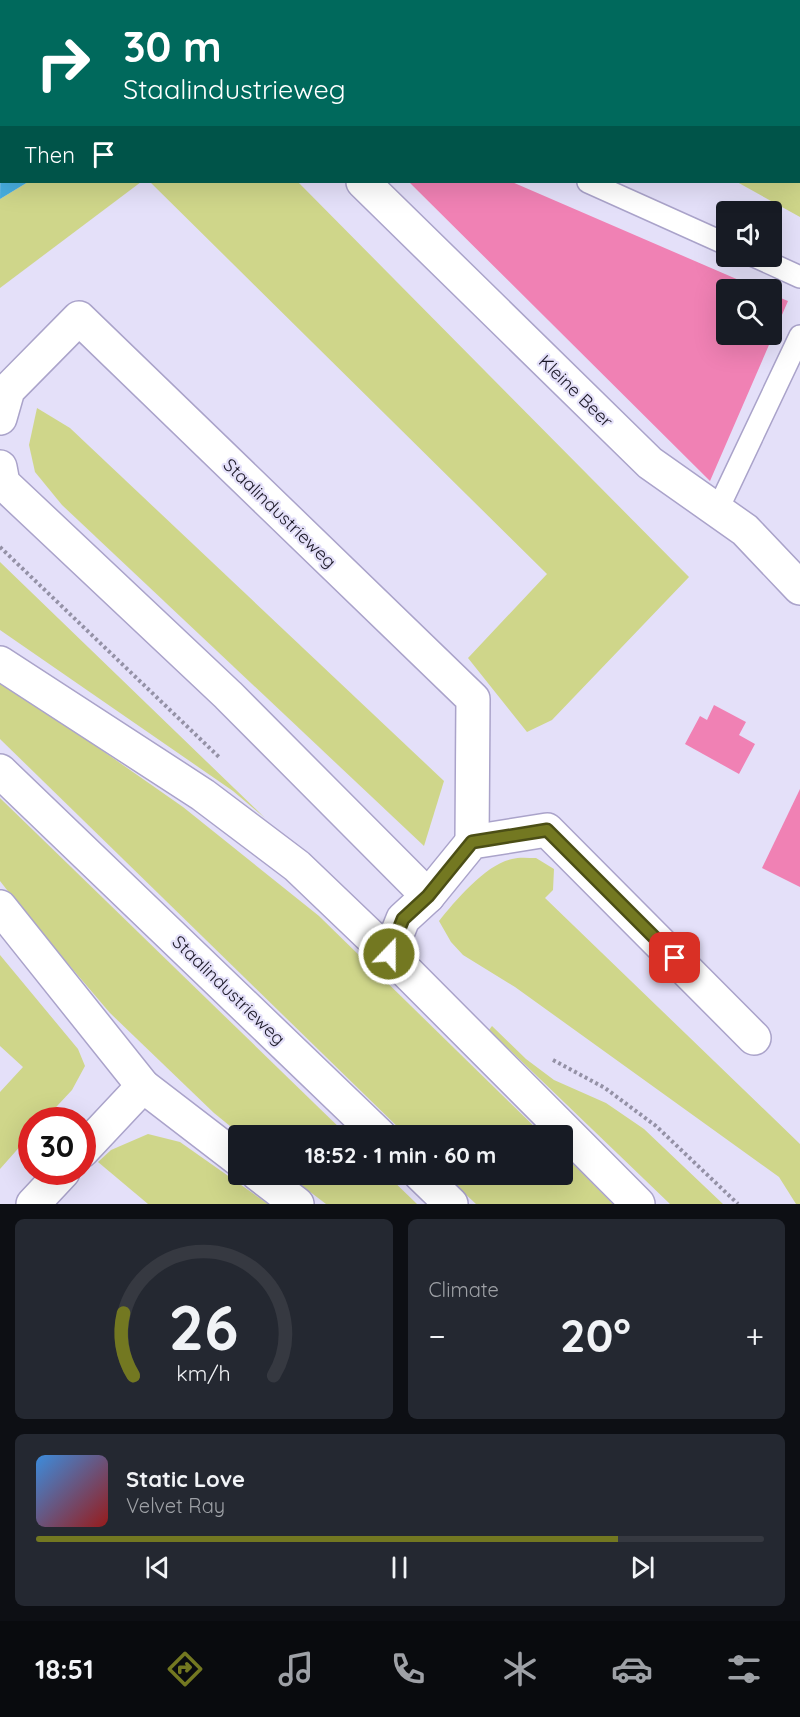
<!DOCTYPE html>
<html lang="en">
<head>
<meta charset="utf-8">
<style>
	body { margin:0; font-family:Quicksand,sans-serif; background:#242831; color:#f1f3f6; height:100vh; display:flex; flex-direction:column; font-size:22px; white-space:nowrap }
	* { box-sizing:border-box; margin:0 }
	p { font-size:20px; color:#9ea1a6 }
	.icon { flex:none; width:33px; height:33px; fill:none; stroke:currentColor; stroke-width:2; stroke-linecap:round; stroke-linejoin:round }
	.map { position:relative; height:1204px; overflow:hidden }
	.side { display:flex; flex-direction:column; gap:15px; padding:15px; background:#0d0f14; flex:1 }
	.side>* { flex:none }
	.hud { position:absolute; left:0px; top:0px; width:801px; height:183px; box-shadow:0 6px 24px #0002; background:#00695c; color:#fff; overflow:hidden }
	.controls { position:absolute; left:716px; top:201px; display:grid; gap:12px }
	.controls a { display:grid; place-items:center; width:66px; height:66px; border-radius:6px; background:#171b24; box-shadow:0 6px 24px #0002; font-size:30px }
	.speed { position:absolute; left:18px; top:1107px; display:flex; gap:12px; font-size:30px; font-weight:700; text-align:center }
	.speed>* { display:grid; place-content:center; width:78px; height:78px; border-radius:50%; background:#171b24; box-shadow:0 6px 24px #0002; line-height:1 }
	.speed .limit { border:9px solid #d22; background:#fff; color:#111 }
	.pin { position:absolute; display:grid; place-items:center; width:51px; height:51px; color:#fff; margin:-26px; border-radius:12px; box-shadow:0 3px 9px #0006 }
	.me { position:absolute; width:66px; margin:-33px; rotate:22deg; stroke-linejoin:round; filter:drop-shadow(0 0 4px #0008) }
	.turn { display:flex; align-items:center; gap:21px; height:126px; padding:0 24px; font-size:27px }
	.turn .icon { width:78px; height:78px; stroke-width:2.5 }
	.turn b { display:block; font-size:42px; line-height:51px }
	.then { display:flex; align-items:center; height:57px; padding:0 24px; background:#0003; gap:12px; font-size:22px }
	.big { font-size:45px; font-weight:800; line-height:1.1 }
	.side .card { flex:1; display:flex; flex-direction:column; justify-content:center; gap:9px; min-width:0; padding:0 21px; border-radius:9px; background:#242831 }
	.side .dial { align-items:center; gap:0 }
	.dial svg { height:156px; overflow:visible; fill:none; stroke:#363941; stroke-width:7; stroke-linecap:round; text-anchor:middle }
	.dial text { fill:#f1f3f6; stroke:none }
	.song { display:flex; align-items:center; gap:18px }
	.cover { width:72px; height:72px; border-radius:9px; background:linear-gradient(135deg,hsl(210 70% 55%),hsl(0 70% 35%)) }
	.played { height:6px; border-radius:3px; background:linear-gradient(90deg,#737821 80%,#363941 80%) }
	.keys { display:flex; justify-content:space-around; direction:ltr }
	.heat { display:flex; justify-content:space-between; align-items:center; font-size:33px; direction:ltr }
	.side .tiles { flex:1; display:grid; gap:15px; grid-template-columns:1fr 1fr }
	.card:last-child { grid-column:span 2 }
	.trip { position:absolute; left:228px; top:1125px; width:345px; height:60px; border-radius:6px; background:#171b24; box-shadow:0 6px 24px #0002; font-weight:800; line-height:60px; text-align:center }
	.tab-bar { display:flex; height:96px; justify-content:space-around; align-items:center; background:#090b0e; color:#9ea1a6 }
	.tab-bar .icon { width:42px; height:42px }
	.tab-bar .current { color:#737821 }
	.tab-bar b { font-size:27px; color:#f1f3f6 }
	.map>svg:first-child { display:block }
</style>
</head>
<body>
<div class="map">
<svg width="800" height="1204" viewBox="0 0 800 1204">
	<rect width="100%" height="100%" fill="#e4e0f9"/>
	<g fill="#cfd68a">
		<path d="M 0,0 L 233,0 L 2,2 L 0,124 Z"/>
		<path d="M 276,0 L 505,0 L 509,1 L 280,2 Z"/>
		<path d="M 800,131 L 800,217 L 737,182 L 800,182 Z"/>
		<path d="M 28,182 L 141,182 L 0,288 L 0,199 Z"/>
		<path d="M 150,182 L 298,182 L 689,577 L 552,720 L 527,732 L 468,658 L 547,574 Z"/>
		<path d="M 37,408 L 70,428 L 444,781 L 424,846 L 62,505 L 35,472 L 29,445 Z"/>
		<path d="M 0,562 L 265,818 L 233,791 L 0,630 Z"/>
		<path d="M 0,679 L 183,807 L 319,916 L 543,1135 L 406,1135 L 0,739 Z"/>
		<path d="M 0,798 L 347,1135 L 241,1135 L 214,1113 L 110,1013 L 28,917 L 0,881 Z"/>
		<path d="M 536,858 L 554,869 L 553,890 L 545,898 L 800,1144 L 800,1204 L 796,1204 L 779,1177 L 515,987 L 463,955 L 451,942 L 439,921 C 455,901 486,864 512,859 C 519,857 528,858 536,858 Z"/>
		<path d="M 0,955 L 78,1049 L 85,1066 L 72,1090 L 44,1120 L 32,1120 L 31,1134 L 0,1169 L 0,1092 L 23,1067 L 0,1046 Z"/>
		<path d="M 492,1026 L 526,1059 L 554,1080 L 606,1103 L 644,1129 L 723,1204 L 670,1204 L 489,1030 Z"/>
		<path d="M 148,1134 L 180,1142 L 268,1204 L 148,1204 L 98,1162 L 111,1150 Z"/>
		<path d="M 563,1154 L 613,1204 L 476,1204 L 445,1175 L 562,1174 Z"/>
		<path d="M 288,1175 L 387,1175 L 417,1204 L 326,1204 Z"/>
	</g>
	<path fill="#47aedf" d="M 1,123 L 2,182 L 28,182 L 0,199 Z"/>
	<g fill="#f081b4">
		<path d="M 409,182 L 512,182 L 762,290 L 726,290 L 726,334 L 771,334 L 771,294 L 788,301 L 710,481 Z"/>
		<path d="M 714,705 L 746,722 L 739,735 L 755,744 L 739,774 L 685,744 L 700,716 L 707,720 Z"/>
		<path d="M 800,789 L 800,887 L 762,868 Z"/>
	</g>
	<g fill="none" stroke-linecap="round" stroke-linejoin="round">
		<defs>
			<g id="lane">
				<path d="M 588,182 L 726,244"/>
				<path d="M 754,256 L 800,277"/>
				<path d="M 717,511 L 800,336"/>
			</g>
			<g id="street">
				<path d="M 363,182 L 650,463 L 745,530 L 800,588"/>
				<path d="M 0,418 L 8,390 L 79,318 L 473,699 L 472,842"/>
				<path d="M 0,467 L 3,483 L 228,695 L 428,896"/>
				<path d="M 0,663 L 203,795 L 297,866 L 389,954 L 638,1204"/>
				<path d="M 0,771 L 380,1136"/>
				<path d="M 0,907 L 143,1086 L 238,1159"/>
				<path d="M 389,954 L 403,919 L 428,896 L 472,842 L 547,830 L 754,1038"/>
				<path d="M 82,1151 L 143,1086"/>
				<path d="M 258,1174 L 297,1204"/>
				<path d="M 420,1174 L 451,1204"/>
				<path d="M 33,1204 L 63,1172"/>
			</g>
			<g id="primary">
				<path d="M 725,0 L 728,2"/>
				<path d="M 800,35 L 800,36"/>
			</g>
		</defs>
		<use href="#lane" stroke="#aaa3ca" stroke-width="24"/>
		<use href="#street" stroke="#aaa3ca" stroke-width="36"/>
		<use href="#primary" stroke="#fff" stroke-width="36"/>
		<g stroke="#9491a6" stroke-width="4" stroke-dasharray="3 3" stroke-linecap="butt">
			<path d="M 526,0 L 530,2"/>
			<path d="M 0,547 L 219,757"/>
			<path d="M 553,1060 L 605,1088 L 656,1126 L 738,1204"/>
		</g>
		<use href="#lane" stroke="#fff" stroke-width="21"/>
		<use href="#street" stroke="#fff" stroke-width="33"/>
		<use href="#primary" stroke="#cdc4f3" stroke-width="33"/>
	</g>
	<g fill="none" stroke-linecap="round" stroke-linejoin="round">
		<defs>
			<path id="route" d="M 389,954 L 403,919 L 428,896 L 472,842 L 547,830 L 675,958"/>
		</defs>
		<use href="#route" stroke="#4b4e15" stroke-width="15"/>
		<use href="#route" stroke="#737821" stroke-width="10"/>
	</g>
	<g text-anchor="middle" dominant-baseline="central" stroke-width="4.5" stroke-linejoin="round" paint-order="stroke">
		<g font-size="18" fill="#1c1928" stroke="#e4e0f9">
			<text transform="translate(576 391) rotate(44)">Kleine Beer</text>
			<text transform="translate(280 513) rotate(44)">Staalindustrieweg</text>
			<text transform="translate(229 990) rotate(44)">Staalindustrieweg</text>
		</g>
	</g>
</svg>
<div class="controls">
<a><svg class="icon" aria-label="sound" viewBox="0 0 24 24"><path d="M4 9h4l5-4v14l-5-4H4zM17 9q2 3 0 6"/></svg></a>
<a><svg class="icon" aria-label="search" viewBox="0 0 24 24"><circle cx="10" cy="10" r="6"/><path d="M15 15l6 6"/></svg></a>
</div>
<div class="speed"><div class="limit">30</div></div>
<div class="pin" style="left:675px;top:958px;background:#d93025"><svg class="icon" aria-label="arrive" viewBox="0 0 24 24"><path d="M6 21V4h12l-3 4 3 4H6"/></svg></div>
<svg class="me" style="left:389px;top:954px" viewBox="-20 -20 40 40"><circle r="17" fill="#737821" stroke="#fff" stroke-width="3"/><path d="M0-11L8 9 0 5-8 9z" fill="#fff"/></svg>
<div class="trip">18:52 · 1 min · 60 m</div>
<div class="hud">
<div class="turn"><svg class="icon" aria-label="right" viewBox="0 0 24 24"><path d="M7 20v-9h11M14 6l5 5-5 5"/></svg><div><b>30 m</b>Staalindustrieweg</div></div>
<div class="then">Then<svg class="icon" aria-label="arrive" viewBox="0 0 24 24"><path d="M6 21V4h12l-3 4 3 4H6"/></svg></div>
</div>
</div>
<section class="side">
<div class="tiles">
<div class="card dial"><svg viewBox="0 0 100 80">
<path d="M14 69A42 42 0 1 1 86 69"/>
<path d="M14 69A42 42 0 0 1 9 37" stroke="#737821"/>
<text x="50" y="56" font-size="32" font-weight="700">26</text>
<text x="50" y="72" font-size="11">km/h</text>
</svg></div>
<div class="card"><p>Climate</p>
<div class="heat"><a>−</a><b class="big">20°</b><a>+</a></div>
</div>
<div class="card">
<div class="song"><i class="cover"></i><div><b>Static Love</b><p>Velvet Ray</p></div></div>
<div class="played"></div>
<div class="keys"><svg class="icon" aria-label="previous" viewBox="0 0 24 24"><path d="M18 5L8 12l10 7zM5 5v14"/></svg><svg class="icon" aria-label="pause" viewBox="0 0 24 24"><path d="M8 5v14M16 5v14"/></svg><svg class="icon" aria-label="next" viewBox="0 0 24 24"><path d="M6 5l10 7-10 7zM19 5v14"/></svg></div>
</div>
</div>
</section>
<nav class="tab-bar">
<b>18:51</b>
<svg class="icon current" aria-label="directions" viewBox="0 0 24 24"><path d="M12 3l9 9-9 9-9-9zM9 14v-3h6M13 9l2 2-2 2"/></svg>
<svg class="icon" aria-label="music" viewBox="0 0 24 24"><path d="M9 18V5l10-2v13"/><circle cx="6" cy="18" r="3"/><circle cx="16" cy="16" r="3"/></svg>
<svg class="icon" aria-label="phone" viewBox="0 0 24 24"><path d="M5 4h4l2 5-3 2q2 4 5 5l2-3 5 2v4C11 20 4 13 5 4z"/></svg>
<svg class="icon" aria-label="climate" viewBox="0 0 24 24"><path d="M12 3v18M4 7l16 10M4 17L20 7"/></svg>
<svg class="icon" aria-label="car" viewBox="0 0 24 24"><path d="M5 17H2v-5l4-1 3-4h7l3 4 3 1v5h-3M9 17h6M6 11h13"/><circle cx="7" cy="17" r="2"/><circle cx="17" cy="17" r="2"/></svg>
<svg class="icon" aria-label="filters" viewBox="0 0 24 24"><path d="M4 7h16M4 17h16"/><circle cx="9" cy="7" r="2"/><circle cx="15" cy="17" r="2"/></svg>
</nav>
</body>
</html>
